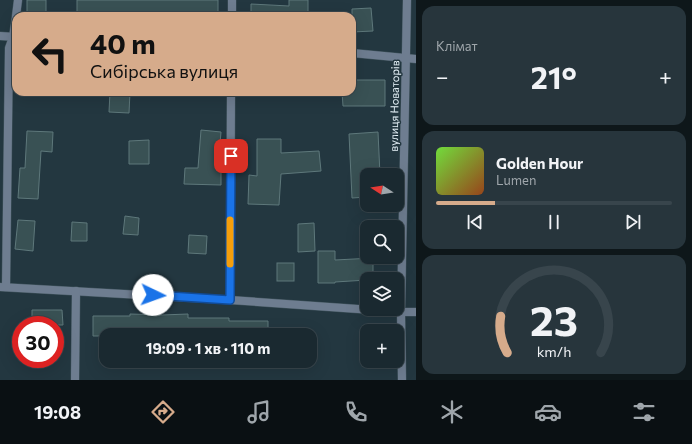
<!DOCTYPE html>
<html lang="uk">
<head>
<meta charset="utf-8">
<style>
	body { margin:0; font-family:Commissioner,sans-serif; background:#27353c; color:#f1f3f6; height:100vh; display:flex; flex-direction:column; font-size:15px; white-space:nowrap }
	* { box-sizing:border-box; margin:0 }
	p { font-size:13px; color:#9fa6ab }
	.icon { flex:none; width:22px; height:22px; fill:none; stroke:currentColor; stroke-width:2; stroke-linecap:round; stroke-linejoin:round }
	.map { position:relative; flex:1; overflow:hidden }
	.details { display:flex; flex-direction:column; gap:6px; padding:6px; background:#0e171a; width:276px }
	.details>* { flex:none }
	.banner { position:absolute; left:12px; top:12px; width:344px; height:84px; border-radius:12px; box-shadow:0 4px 16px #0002,0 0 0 1px #38454c; background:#d6ab8b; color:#111; overflow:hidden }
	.needle { width:26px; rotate:282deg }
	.tools { position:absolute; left:360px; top:168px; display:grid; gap:8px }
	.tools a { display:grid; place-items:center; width:44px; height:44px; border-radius:8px; background:#1a2930; box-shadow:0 4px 16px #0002,0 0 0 1px #38454c; font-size:20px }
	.speed { position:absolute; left:12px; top:316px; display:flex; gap:8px; font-size:20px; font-weight:700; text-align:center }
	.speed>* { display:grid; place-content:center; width:52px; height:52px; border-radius:50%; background:#1a2930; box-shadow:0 4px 16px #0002,0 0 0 1px #38454c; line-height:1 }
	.speed .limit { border:6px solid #d22; background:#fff; color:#111 }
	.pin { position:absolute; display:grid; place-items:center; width:34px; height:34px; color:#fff; margin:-17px; border-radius:8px; box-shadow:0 2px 6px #0006 }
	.me { position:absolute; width:44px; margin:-22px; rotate:93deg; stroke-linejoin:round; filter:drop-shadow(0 0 3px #0008) }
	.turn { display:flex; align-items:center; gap:14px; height:84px; padding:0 12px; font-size:18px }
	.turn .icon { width:52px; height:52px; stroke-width:2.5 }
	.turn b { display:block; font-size:28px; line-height:34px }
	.big { font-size:30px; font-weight:700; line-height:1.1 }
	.details .tile { flex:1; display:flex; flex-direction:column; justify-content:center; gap:6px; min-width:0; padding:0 14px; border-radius:12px; background:#27353c }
	.details .dial { align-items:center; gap:0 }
	.dial svg { height:104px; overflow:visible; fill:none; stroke:#38454c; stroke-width:7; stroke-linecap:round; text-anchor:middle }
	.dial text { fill:#f1f3f6; stroke:none }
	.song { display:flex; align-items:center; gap:12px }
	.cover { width:48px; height:48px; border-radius:6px; background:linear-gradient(135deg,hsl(100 70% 55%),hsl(20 70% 35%)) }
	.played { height:4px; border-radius:2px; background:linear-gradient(90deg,#d6ab8b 25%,#38454c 25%) }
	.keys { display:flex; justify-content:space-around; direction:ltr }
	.heat { display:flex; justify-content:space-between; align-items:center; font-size:22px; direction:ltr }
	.trip { position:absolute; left:99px; top:328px; width:218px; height:40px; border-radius:12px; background:#1a2930; box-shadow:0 4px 16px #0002,0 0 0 1px #38454c; font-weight:700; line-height:40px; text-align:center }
	.tab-bar { display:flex; height:64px; justify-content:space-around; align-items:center; background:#0a1013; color:#9fa6ab }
	.tab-bar .icon { width:28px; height:28px }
	.tab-bar .selected { color:#d6ab8b }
	.tab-bar b { font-size:18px; color:#f1f3f6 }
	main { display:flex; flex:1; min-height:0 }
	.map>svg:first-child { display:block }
</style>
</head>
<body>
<main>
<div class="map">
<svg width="416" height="380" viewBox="0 0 416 380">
	<rect width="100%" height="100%" fill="#233740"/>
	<g fill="#395154" stroke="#5e787b">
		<rect x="27" y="0" width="19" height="14"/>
		<path d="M 77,0 L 218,0 L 218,16 L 132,16 L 132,12 L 90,13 L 90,16 L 77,16 Z"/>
		<path d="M 289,0 L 308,0 L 308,16 L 251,16 L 251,4 L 289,6 Z"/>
		<path d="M 371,8 L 373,31 L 352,32 L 352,9 Z"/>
		<path d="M 352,80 L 385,80 L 385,106 L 343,106 L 342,92 L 352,92 Z"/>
		<path d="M 110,92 L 130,92 L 129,113 L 109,112 Z"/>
		<path d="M 201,130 L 221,132 L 218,168 L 221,168 L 221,185 L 184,184 L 185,168 L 198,168 Z"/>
		<path d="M 27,131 L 53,132 L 52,152 L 41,151 L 38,199 L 18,198 L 20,168 L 25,168 Z"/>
		<path d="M 378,132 L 380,175 L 367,175 L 367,197 L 352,198 L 349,134 Z"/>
		<path d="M 257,139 L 281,139 L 281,153 L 319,151 L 321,171 L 281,174 L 279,205 L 248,204 L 249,175 L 257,176 Z"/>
		<path d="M 149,140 L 149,164 L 129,164 L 129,141 Z"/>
		<path d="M 125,216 L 139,218 L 138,235 L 123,234 Z"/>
		<path d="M 18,220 L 35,221 L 33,251 L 15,249 Z"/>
		<path d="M 72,222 L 87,223 L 87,241 L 71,241 Z"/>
		<path d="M 314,223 L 315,251 L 298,252 L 298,224 Z"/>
		<path d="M 189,235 L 207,236 L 206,254 L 188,253 Z"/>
		<path d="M 318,251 L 335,251 L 335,260 L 373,258 L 373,279 L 367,279 L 367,280 L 335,282 L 335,283 L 318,283 Z"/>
		<rect x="277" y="263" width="17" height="18"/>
		<path d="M 32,310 L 62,310 L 63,325 L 32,325 Z"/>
		<path d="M 130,314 L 162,315 L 188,314 L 188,318 L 229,318 L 229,321 L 268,321 L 268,335 L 113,334 L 106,335 L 106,336 L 93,336 L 93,316 L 130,316 Z"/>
	</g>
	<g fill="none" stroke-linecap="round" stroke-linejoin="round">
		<defs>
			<g id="minor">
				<path d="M 16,16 L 18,0"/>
				<path d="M 232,16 L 232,0"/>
				<path d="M 0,36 L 16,37"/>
				<path d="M 352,53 L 416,59"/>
				<path d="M 0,287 L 230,300 L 401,312 L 416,312"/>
				<path d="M 6,287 L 9,48 L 13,37 L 16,17"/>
				<path d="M 230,300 L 231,92"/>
				<path d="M 75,380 L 76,291"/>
				<path d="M 402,380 L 401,312 L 407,0"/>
			</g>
		</defs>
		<use href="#minor" stroke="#42555e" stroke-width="9"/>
		<use href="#minor" stroke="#6e7d90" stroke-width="8"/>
	</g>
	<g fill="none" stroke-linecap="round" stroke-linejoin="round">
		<defs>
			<path id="route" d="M 153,295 L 230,300 L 231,156"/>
		</defs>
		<use href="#route" stroke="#114b97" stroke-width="10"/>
		<use href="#route" stroke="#1a73e8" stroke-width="7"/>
		<path stroke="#f59e0b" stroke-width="7" d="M 230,264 L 230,220"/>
	</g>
	<g text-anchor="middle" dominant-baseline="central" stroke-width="3" stroke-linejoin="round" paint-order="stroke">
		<g font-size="11" fill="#e7f3f9" stroke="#233740">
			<text transform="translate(394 106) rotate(-89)">вулиця Новаторів</text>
		</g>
	</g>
</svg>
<div class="tools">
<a><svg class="needle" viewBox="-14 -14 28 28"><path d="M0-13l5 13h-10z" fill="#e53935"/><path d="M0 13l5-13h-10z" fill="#9fa6ab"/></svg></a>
<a><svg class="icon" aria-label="search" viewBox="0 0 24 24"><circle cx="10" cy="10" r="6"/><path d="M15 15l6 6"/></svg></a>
<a><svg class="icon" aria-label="layers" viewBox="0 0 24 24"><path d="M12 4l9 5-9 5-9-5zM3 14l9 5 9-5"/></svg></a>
<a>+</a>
</div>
<div class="speed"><div class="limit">30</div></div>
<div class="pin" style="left:231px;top:156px;background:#d93025"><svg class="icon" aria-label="arrive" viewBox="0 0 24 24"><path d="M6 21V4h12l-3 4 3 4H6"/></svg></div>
<svg class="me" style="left:153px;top:295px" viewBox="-20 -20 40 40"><circle r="19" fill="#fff"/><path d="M0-13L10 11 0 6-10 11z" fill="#1a73e8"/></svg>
<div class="trip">19:09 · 1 хв · 110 m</div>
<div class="banner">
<div class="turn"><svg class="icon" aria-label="left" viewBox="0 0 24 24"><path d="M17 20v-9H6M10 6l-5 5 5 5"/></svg><div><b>40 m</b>Сибірська вулиця</div></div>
</div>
</div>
<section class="details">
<div class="tile"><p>Клімат</p>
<div class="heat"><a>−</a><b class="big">21°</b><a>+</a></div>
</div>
<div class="tile">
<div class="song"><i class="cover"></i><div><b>Golden Hour</b><p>Lumen</p></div></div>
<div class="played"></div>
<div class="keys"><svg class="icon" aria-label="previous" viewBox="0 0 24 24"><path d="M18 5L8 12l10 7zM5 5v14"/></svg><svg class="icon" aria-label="pause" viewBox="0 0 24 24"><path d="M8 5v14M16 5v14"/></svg><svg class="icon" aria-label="next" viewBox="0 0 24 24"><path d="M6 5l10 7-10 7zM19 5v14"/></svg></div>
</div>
<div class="tile dial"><svg viewBox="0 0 100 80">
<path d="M14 69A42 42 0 1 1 86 69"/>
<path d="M14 69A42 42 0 0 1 9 41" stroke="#d6ab8b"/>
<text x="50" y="56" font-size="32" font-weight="700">23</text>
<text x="50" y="72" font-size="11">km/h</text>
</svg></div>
</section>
</main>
<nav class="tab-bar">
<b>19:08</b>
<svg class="icon selected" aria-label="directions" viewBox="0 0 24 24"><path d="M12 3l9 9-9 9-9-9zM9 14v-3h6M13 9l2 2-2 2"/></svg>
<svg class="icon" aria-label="music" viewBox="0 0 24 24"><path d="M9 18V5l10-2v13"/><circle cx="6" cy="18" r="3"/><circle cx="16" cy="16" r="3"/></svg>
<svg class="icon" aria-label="phone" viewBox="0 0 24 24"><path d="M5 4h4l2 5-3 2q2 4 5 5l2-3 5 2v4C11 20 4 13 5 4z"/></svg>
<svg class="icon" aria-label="climate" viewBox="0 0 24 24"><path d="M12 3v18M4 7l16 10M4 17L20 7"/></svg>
<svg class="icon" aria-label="car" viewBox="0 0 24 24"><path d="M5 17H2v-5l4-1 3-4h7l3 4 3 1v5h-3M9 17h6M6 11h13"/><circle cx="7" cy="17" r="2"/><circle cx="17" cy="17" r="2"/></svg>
<svg class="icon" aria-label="filters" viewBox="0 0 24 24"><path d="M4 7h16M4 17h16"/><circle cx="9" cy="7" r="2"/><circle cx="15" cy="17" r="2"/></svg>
</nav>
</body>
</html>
